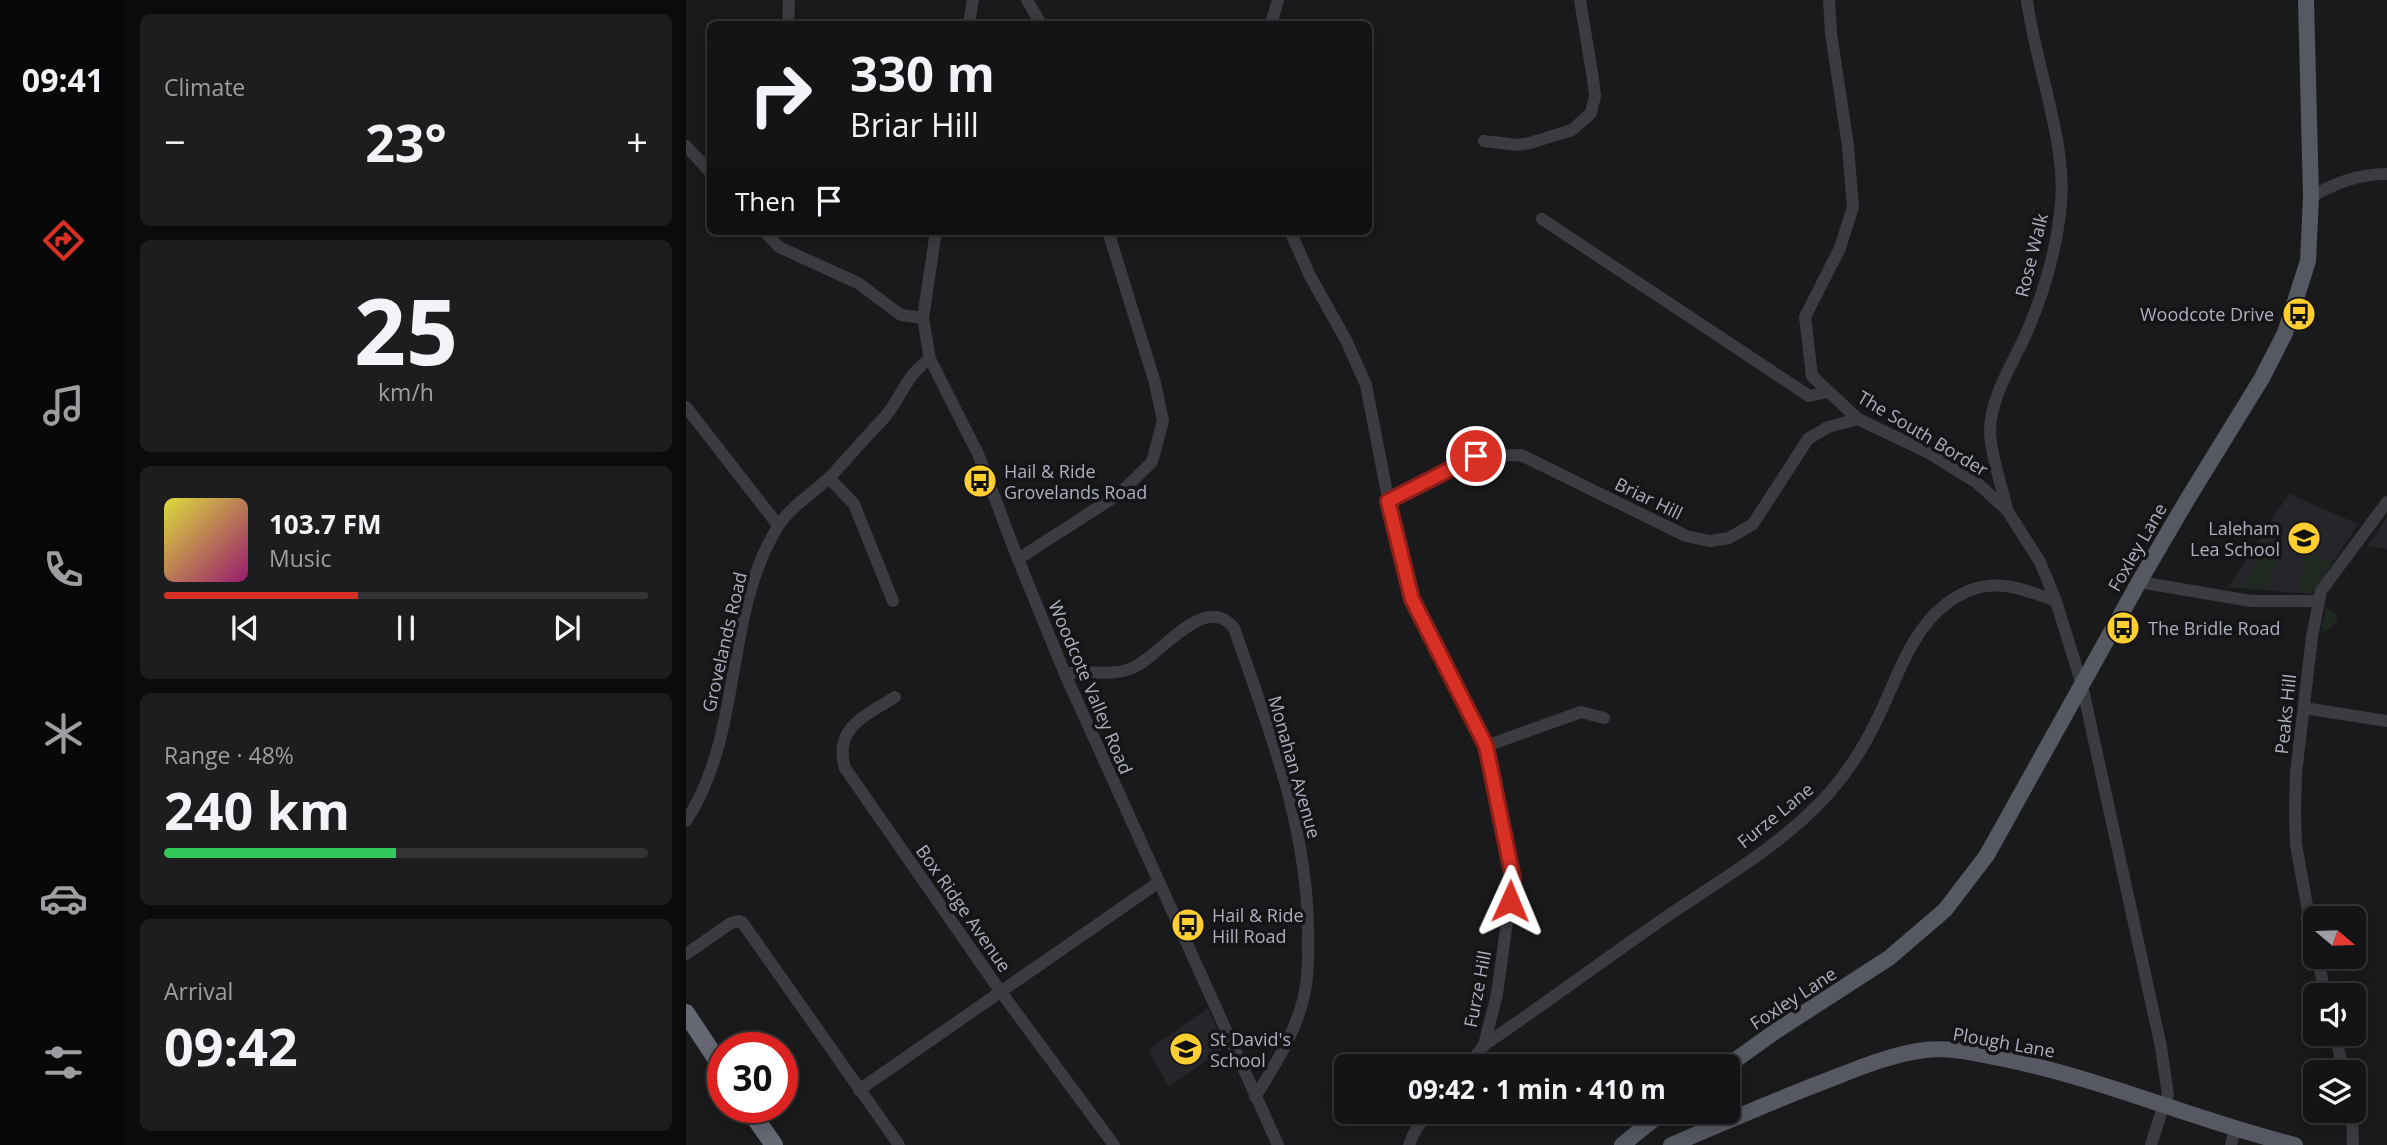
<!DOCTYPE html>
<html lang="en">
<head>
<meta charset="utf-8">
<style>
	body { margin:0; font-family:"Open Sans",sans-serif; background:#1d1d1f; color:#f1f3f6; height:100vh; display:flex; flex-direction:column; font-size:26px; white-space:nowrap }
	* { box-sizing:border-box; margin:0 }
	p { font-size:23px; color:#9d9ea1 }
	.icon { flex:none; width:38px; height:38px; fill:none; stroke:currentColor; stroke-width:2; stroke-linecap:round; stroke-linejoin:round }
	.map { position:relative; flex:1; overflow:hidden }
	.details { display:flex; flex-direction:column; gap:14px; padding:14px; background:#0b0b0c; width:560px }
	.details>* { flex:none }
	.guide { position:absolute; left:21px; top:21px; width:665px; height:214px; border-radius:10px; box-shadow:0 4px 18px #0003,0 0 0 2px #333335; background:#141416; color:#f1f3f6; overflow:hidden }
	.needle { width:46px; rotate:109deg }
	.fabs { position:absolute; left:1617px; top:906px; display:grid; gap:14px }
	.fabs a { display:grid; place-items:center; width:63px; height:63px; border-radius:10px; background:#141416; box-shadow:0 4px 18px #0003,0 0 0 2px #333335; font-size:35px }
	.speed { position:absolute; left:21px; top:1032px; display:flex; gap:14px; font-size:35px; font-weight:700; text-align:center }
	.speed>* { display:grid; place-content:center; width:91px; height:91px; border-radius:50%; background:#141416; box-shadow:0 4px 18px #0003,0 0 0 2px #333335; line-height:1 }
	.speed .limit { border:10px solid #d22; background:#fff; color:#111 }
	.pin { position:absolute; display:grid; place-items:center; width:60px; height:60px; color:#fff; margin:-30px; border:4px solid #fff; border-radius:50%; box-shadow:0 2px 7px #0007 }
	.me { position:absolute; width:77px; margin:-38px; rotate:1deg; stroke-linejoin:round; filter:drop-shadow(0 0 5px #0008) }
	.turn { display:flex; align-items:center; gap:24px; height:147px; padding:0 28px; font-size:32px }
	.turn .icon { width:91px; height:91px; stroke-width:2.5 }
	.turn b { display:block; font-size:49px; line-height:60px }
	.then { display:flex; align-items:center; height:66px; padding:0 28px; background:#0003; gap:14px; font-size:26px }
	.big { font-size:52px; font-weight:700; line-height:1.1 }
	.details .widget { flex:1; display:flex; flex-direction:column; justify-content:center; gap:10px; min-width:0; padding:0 24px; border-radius:10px; background:#1d1d1f }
	.details .dial { align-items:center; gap:0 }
	.dial b { font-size:91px; line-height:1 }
	.song { display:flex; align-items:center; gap:21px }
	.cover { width:84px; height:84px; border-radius:10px; background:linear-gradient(135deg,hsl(60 70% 55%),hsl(320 70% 35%)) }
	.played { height:7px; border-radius:4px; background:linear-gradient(90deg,#d93025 40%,#333335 40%) }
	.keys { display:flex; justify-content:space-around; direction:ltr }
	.heat { display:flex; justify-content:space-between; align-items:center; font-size:38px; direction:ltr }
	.charge { height:10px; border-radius:5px; background:linear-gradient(90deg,#34c759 48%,#333335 0) }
	.trip { position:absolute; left:648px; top:1054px; width:406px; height:70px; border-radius:10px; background:#141416; box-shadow:0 4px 18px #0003,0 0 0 2px #333335; font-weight:700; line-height:70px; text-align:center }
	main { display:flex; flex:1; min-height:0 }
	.dock { display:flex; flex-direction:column; width:126px; justify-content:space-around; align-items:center; background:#080809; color:#9d9ea1 }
	.dock .icon { width:49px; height:49px }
	.dock .selected { color:#d93025 }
	.dock b { font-size:32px; color:#f1f3f6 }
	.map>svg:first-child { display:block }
</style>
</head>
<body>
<main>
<nav class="dock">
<b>09:41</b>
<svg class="icon selected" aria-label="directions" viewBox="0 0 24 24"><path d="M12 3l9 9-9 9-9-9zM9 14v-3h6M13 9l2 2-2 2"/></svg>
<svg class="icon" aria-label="music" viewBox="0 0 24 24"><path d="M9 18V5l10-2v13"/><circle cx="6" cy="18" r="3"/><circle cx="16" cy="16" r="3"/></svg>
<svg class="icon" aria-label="phone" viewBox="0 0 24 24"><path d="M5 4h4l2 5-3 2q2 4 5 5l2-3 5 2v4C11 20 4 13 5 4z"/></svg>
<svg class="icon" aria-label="climate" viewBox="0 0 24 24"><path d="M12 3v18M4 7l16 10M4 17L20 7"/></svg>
<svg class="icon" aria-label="car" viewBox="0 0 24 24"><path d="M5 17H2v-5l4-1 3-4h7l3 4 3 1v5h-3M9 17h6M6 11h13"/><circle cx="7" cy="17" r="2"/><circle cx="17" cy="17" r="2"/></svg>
<svg class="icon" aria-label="filters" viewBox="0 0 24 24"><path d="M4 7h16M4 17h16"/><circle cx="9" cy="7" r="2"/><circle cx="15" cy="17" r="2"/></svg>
</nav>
<section class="details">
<div class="widget"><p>Climate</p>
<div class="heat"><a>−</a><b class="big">23°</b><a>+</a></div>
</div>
<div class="widget dial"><b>25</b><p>km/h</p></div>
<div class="widget">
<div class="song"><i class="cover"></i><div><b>103.7 FM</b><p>Music</p></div></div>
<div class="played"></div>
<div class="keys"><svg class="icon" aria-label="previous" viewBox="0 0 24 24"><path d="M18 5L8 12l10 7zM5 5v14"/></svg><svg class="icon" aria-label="pause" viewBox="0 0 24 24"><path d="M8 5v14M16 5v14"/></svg><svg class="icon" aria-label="next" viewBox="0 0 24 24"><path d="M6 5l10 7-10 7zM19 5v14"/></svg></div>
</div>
<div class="widget"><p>Range · 48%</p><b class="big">240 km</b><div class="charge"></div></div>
<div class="widget"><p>Arrival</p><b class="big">09:42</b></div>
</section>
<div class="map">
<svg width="1701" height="1145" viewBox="0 0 1701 1145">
	<rect width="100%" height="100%" fill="#1a1a1d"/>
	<g fill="#26262a">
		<path d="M 1603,494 L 1672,524 L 1626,594 L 1542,587 Z"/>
		<path d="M 1701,517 L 1701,549 L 1682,546 Z"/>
		<path d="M 522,1008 L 539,1047 L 483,1087 L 462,1050 Z"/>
	</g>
	<g fill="#1f2922">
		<path d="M 1622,555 L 1648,561 L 1626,594 L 1611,592 L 1618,568 L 1616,567 L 1618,557 Z"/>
		<path d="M 1576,556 L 1590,560 L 1585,575 L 1587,576 L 1578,590 L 1554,588 Z"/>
		<path d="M 1640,607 L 1651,614 L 1651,620 L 1644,629 L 1635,632 Z"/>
	</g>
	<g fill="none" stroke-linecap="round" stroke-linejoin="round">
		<g stroke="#3b3b42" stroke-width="12">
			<path d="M 341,0 L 355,24"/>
			<path d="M 1143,0 L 1145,33 L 1162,146 L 1167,207 L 1154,248 L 1119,317 L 1126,376 L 1172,419 L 1243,453 L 1291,483 L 1321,510 L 1354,562 L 1370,601 L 1396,685 L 1475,1047 L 1482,1095 L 1476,1110 L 1465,1145"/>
			<path d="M 102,24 L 103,0"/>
			<path d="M 283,24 L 287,0"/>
			<path d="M 585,24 L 592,0"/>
			<path d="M 798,141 L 832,145 L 844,143 L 886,130 L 905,113 L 909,96 L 907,79 L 894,0"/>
			<path d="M 0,146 L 24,172"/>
			<path d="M 1625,197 C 1649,183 1672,174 1701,174"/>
			<path d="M 856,219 L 1123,396 L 1142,392"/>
			<path d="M 78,231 L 93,247 L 172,283 L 215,315 L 237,318"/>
			<path d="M 250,231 L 237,318 L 244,359 L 292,454 L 332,559 L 379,674 L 592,1145"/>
			<path d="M 604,231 L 624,276 L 660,340 L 680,385 L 708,529 L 726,599 L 800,746 L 827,878 L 811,994 L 798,1045"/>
			<path d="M 0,407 L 92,525"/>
			<path d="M 143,478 L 168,504 L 207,601"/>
			<path d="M 702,501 L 790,456 L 835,455 L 1000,536 L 1024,541 L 1043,538 L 1067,524 L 1122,439 L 1142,427 L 1172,419"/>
			<path d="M 1321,510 C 1316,485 1305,458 1304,432 C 1304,397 1327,363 1341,332 C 1358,292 1371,248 1375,204 C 1381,142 1349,64 1341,0"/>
			<path d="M 332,559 L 433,494 L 466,462 L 477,421 L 469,383 L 422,231"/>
			<path d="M 1453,582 L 1565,601 L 1632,601"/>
			<path d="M 379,674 C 400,669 423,677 444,669 C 473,659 518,590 548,628 C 582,726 622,827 622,933 C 622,952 623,972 619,991 C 612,1029 589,1065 569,1097"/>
			<path d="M 209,697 C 181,715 147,727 159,768 L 312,988 L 428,1145"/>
			<path d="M 1618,708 L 1701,721"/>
			<path d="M 800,746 L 895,712 L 918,718"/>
			<path d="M 0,821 C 58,733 37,617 91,528 C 104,506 128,493 145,476 C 158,462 171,447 184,433 C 190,426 197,420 202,413 C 216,394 223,372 244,359"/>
			<path d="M 1629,951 L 1610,844 L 1609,812 L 1610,773 L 1626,637 L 1635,591 L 1701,502"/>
			<path d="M 0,954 L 45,923 L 53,921 L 56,922 L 213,1145"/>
			<path d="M 1631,957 L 1640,996"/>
			<path d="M 1649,1034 L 1658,1073"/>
			<path d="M 782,1066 L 798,1045 C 859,1004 919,959 980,917 C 1036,879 1099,843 1144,792 C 1165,768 1182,740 1195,711 C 1213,673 1226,630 1260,604 C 1299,574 1329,586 1370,601"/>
			<path d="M 173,1090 L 473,882"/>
			<path d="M 1666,1111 L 1667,1145"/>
			<path d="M 723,1145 L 728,1133 L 742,1111"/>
			<path d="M 1545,1145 L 1549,1130"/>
		</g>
		<g stroke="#565862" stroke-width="16">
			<path d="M 1041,1066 L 1090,1031 L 1203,958 L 1259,910 L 1301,855 L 1453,582 L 1501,500 L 1576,378 L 1599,333 L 1622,261 L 1625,197 L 1620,0"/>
			<path d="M 936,1145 L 978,1111"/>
			<path d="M 985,1145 C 1037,1123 1089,1100 1142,1080 C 1173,1068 1206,1054 1239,1050 C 1266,1047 1292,1054 1318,1059 C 1418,1079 1511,1121 1609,1145"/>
		</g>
		<g stroke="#666874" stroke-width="18">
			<path d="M 0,1013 L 37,1069"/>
			<path d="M 62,1108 L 88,1145"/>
		</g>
	</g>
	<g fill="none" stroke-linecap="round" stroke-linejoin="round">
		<defs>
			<path id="route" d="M 790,456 L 702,501 L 726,599 L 800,746 L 827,878 L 824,901"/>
		</defs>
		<use href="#route" stroke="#8d1f18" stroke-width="18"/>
		<use href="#route" stroke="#d93025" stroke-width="12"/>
	</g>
	<defs>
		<symbol id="bus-disc" viewBox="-11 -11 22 22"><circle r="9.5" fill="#ffce30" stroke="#151518"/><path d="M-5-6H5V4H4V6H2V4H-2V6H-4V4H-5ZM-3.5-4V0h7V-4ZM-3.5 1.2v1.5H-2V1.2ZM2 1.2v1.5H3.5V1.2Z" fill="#111"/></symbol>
		<symbol id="school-disc" viewBox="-11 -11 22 22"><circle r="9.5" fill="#ffce30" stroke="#151518"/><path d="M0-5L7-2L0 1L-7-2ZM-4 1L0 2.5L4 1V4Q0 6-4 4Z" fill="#111"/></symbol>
	</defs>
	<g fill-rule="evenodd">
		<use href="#bus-disc" x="1594" y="295" width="38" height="38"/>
		<use href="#bus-disc" x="275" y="462" width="38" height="38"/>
		<use href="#school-disc" x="1599" y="519" width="38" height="38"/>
		<use href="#bus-disc" x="1418" y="609" width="38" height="38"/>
		<use href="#bus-disc" x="483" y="906" width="38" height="38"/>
		<use href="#school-disc" x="481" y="1030" width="38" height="38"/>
	</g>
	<g text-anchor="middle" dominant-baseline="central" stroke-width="7" stroke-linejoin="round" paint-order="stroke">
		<g font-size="18" fill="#acafbe" stroke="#151518">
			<text transform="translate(1345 255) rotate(-76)">Rose Walk</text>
			<text transform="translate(1237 433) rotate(31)">The South Border</text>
			<text transform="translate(963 498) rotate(26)">Briar Hill</text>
			<text transform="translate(1451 547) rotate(-60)">Foxley Lane</text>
			<text transform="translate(38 642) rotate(-77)">Grovelands Road</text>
			<text transform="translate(405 687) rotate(67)">Woodcote Valley Road</text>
			<text transform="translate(1599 714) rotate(-84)">Peaks Hill</text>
			<text transform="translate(609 767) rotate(74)">Monahan Avenue</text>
			<text transform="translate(1089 815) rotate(-39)">Furze Lane</text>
			<text transform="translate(278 908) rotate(55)">Box Ridge Avenue</text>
			<text transform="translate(791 989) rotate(-79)">Furze Hill</text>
			<text transform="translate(1107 998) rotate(-33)">Foxley Lane</text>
			<text transform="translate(1318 1042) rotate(10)">Plough Lane</text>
		</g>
		<g font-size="18" fill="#acafbe" stroke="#151518" text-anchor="start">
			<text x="1588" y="314" text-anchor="end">Woodcote Drive</text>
			<text x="318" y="471">Hail &amp; Ride<tspan x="318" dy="21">Grovelands Road</tspan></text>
			<text x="1594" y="528" text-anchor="end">Laleham<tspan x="1594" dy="21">Lea School</tspan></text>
			<text x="1462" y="628">The Bridle Road</text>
			<text x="526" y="915">Hail &amp; Ride<tspan x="526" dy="21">Hill Road</tspan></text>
			<text x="524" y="1039">St David's<tspan x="524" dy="21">School</tspan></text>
		</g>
	</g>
</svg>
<div class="fabs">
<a><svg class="needle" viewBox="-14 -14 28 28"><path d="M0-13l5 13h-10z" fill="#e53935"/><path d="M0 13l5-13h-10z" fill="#9d9ea1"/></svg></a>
<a><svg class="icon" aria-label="sound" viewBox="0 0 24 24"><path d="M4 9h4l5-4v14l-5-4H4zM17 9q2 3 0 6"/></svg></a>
<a><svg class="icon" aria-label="layers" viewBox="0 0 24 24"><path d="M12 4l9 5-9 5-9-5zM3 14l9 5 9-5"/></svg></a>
</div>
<div class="speed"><div class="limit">30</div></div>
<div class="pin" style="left:790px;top:456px;background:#d93025"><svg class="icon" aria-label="arrive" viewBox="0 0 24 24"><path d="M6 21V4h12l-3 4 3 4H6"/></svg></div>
<svg class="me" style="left:824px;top:901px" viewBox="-20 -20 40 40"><path d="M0-17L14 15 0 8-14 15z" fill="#d93025" stroke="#fff" stroke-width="4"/></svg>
<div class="trip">09:42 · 1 min · 410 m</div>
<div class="guide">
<div class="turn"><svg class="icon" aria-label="right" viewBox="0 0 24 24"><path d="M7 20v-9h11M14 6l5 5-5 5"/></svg><div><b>330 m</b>Briar Hill</div></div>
<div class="then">Then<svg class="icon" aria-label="arrive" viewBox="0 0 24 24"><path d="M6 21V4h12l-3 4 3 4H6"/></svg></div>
</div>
</div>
</main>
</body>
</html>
